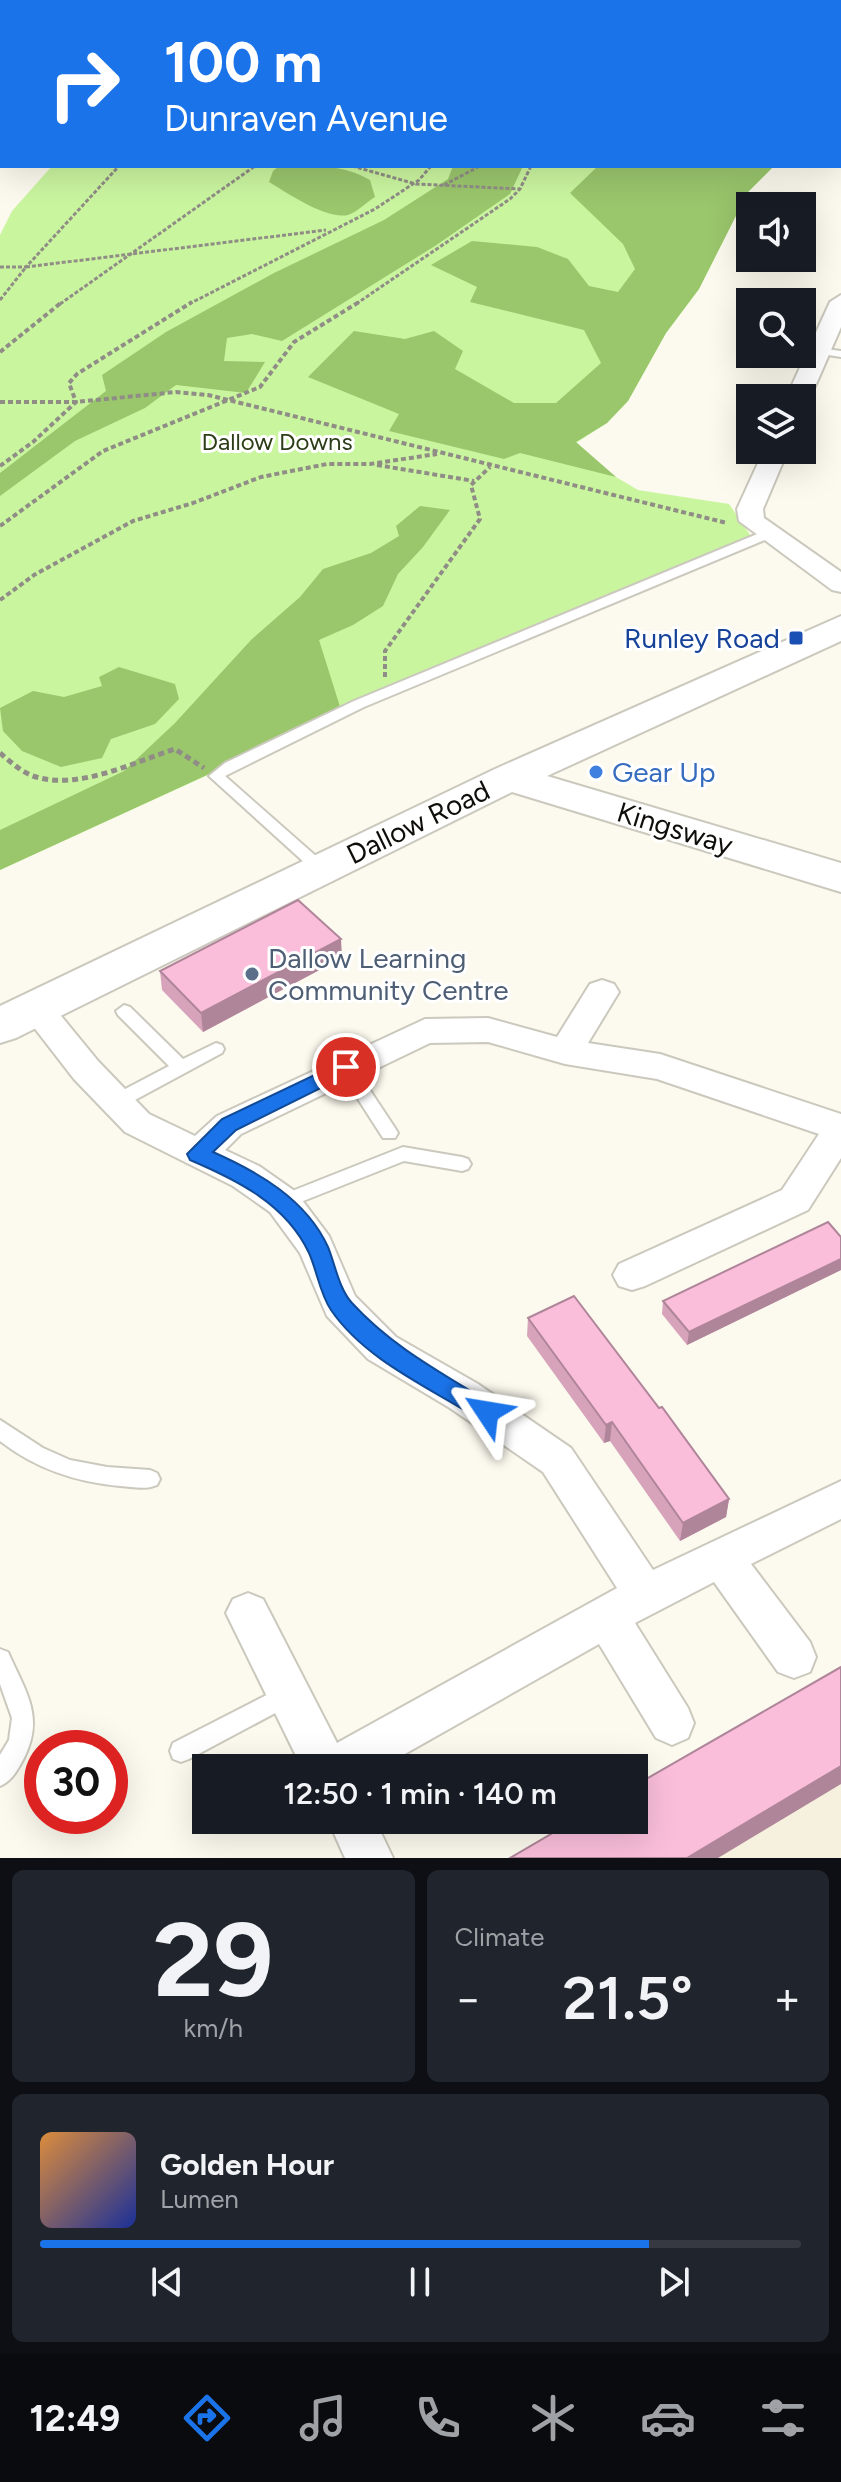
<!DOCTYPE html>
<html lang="en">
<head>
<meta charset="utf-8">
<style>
	body { margin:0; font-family:Figtree,sans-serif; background:#20242c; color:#f1f3f6; height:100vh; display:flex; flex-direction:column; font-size:30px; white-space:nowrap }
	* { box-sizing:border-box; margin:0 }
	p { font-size:26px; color:#9ea1a6 }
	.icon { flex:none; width:44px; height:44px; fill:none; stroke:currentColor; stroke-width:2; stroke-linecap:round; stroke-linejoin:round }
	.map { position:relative; height:1858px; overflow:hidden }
	.drawer { display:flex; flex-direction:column; gap:12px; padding:12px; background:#0d0f14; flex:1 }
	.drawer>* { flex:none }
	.top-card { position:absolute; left:0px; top:0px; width:842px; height:168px; box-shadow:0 8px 32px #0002; background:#1a73e8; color:#fff; overflow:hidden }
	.controls { position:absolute; left:736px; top:192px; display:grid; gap:16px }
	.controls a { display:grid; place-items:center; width:80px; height:80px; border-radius:0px; background:#171b24; box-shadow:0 8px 32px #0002; font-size:40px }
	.speed { position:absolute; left:24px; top:1730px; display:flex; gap:16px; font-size:40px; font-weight:700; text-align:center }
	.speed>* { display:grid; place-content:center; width:104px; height:104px; border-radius:50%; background:#171b24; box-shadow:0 8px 32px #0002; line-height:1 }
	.speed .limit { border:12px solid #d22; background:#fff; color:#111 }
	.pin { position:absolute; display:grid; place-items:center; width:68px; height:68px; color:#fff; margin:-34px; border:4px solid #fff; border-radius:50%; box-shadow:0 2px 8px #0007 }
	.me { position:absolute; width:88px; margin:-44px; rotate:303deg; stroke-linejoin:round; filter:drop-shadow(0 0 6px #0008) }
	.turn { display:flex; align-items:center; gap:28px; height:168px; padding:0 32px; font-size:36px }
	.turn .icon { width:104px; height:104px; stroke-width:2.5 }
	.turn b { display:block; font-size:56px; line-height:68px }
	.big { font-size:60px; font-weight:600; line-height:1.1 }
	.drawer .widget { flex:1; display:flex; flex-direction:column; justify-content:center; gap:12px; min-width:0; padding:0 28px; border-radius:12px; background:#20242c }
	.drawer .dial { align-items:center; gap:0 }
	.dial b { font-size:104px; line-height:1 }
	.song { display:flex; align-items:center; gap:24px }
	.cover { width:96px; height:96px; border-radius:12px; background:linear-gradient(135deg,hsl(30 70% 55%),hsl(230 70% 35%)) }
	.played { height:8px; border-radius:4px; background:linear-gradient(90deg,#1a73e8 80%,#363941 80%) }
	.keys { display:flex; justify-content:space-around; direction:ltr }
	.heat { display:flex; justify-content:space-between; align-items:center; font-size:44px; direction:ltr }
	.drawer .tiles { flex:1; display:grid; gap:12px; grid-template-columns:1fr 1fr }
	.widget:last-child { grid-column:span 2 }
	.trip { position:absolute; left:192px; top:1754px; width:456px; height:80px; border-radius:0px; background:#171b24; box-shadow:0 8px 32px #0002; font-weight:600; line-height:80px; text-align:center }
	.dock { display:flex; height:128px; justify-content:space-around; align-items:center; background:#090b0e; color:#9ea1a6 }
	.dock .icon { width:56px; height:56px }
	.dock .selected { color:#1a73e8 }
	.dock b { font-size:36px; color:#f1f3f6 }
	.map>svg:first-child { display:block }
</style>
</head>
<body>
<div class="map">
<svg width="841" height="1858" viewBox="0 0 841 1858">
	<rect width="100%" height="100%" fill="#fcf9ee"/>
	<path fill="#f5f1de" d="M 841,1684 L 841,1858 L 543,1858 L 634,1820 Z"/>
	<path fill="#caf59f" d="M 52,166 L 774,166 L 748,192 L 699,289 L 666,333 L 628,401 L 607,423 L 576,443 L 616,477 L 638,490 L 729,504 L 755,542 L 420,678 L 0,870 L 0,235 L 12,211 Z"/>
	<g fill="#9ac66c">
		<path d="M 474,0 L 841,0 L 841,83 L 840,2 Z"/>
		<path d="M 279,166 C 312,166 341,163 370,180 L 375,197 C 367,202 357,212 348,215 C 327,220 287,193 269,182 L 273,171 Z"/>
		<path d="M 453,166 L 523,166 L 510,194 L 435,246 L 282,341 L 252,334 L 227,338 L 224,361 L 265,362 L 246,393 L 176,385 L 145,408 L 75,441 L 0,496 L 0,473 L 106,391 L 102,375 L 166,332 L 274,273 L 384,220 L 448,179 Z"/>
		<path d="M 598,166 L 774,166 L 748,192 L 699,289 L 666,333 L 628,401 L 607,423 L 576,442 L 616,477 L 520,453 L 504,459 L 389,431 L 399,414 L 308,377 L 354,331 L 405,339 L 434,331 L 463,351 L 455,369 L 514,403 L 556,403 L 601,363 L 584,330 L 470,302 L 477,287 L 431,265 L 472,241 L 537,247 L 568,259 L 589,286 L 618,292 L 635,269 L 623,244 L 570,193 Z"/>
		<path d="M 420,506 L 450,510 L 423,547 L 398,574 L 383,606 L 353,625 L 319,640 L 342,713 L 0,870 L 0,830 L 124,771 L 175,723 L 251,640 L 300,597 L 323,569 L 371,553 L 399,536 L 396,526 Z"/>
		<path d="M 119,667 L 175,684 L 179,699 L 155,724 L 111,739 L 102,758 L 61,767 L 22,751 L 3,731 L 0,708 L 33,691 L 64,697 L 102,686 L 99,677 Z"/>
	</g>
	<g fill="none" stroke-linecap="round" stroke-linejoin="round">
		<defs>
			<g id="lane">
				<path d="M 819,348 L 841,351 L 841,357 L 815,353 L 815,349 Z"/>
				<path d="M 767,530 L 773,534 L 772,537 L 364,707 L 225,776 L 326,865 L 329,869 L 326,873 L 316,873 L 209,776 L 225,763 L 354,701 Z"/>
				<path d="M 124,1005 L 130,1007 L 183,1059 L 216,1043 L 222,1045 L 224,1049 L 222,1053 L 122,1107 L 110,1107 L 107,1102 L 110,1097 L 169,1066 L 118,1015 L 116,1011 Z"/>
				<path d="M 346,1061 L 352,1063 L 395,1128 L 398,1133 L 395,1138 L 383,1138 L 340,1071 L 337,1067 L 340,1063 Z"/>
				<path d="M 403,1147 L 462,1157 L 468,1159 L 471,1164 L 468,1169 L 462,1171 L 404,1161 L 283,1209 L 277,1207 L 274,1202 L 277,1197 Z"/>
				<path d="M 0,1420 L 43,1448 L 70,1460 L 107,1467 L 150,1470 L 157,1473 L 160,1479 L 157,1485 C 146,1490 133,1487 120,1486 C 76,1482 36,1469 0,1441 Z"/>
				<path d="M 0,1649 L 8,1652 C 25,1691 45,1716 24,1758 C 18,1769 12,1781 0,1786 L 0,1755 L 9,1740 L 12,1718 L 0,1684 Z"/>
				<path d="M 288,1684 L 296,1688 L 299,1695 L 296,1702 L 189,1759 L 181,1762 L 173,1759 L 170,1751 L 173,1743 Z"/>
			</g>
			<g id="street">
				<path d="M 2,0 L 26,0 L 2,4 Z"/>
				<path d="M 2,107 L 2,120 L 0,121 L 0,108 Z"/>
				<path d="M 841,295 L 841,327 L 810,398 L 802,404 L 802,398 L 786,398 L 830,302 Z"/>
				<path d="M 764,450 L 788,450 L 763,509 L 764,518 L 841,572 L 841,592 L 832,590 L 739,521 L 737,509 Z"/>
				<path d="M 602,980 L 614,984 L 619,992 L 588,1043 L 660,1054 L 841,1114 L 841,1158 L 808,1210 L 645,1286 L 632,1290 L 619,1286 L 613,1275 L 619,1264 L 782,1190 L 819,1134 L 657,1079 L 565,1064 L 488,1042 L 430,1043 L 241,1134 L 225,1150 L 259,1166 L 296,1192 L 329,1236 L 355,1296 L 396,1337 L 478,1384 L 571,1448 L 653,1570 L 841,1481 L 841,1519 L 751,1564 L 810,1642 L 816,1657 L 810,1672 L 794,1678 L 778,1672 L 714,1582 L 635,1623 L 688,1708 L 694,1723 L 688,1738 L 672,1745 L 656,1738 L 599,1644 L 380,1768 L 302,1768 L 226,1613 L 233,1599 L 248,1593 L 263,1599 L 337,1743 L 617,1588 L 543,1472 L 450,1408 L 368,1359 L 327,1316 L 300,1253 L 270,1212 L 233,1186 L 125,1132 L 74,1079 L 19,1008 L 24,1000 L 36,996 L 48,1000 L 98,1061 L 149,1114 L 195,1136 L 217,1116 L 425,1019 L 488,1018 L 557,1037 L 590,984 Z"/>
				<path d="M 328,1820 L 375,1820 L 393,1858 L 345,1858 Z"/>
			</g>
			<path id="secondary" d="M 841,616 L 841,641 L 547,776 L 841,863 L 841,892 L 512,792 L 16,1038 L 0,1043 L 0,1006 L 495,769 Z"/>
		</defs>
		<use href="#lane" stroke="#cbc8bd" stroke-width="4"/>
		<use href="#street" stroke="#cbc8bd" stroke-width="4"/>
		<use href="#secondary" stroke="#cbc8bd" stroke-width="4"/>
		<g stroke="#8f8d85" stroke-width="3" stroke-dasharray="4 2" stroke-linecap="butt">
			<path d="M 787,2 L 792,0"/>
			<path d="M 352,166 L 416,184 L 520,189"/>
			<path d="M 444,185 L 480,166"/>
			<path d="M 0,267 L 26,267 L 119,166"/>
			<path d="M 0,300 L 26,267 L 326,230"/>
			<path d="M 60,304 L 255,166"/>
			<path d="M 189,304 L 375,209 L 419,180 L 431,166"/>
			<path d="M 356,304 L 510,199 L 520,189 L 531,166"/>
		</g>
		<g stroke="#8f8d85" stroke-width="4" stroke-dasharray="5 3" stroke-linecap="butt">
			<path d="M 0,352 L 62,302"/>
			<path d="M 0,402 L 76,402 L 176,392 L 208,395 L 727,523"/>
			<path d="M 377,465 L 474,481"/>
			<path d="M 0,466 L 33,442 L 76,402 L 69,383 L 77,374 L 192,302"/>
			<path d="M 0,526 L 103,451 L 260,387 L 294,342 L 359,302"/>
			<path d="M 0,600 L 34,575 L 133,521 L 193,503 L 261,477 L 327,464 L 370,464 L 437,454"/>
			<path d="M 385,677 L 385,651 L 480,519 L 471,485 L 490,467"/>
		</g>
		<path stroke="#8f8d85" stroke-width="5" stroke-dasharray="6 4" stroke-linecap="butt" d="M 0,753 C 11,762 22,773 36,777 C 80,790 134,762 175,749 L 204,768"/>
		<use href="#lane" fill="#fff" fill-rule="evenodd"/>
		<use href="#street" fill="#fff" fill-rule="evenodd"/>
		<use href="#secondary" fill="#fff" fill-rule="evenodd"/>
	</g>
	<g fill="#d7a3bb">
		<path d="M 342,958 L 203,1032 L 162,990 L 160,971 Z"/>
		<path d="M 841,1237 L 841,1270 L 687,1345 L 662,1314 L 663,1301 Z"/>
		<path d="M 528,1318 L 659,1408 L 729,1499 L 726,1517 L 680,1541 L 610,1441 L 604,1443 L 527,1336 Z"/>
	</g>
	<g fill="#af8599">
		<path d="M 341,939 L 342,958 L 203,1032 L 201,1013 Z"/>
		<path d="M 841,1259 L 841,1270 L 687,1345 L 689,1332 Z"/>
		<path d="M 612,1422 L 610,1441 L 604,1443 L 606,1425 Z"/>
		<path d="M 729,1499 L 726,1517 L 680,1541 L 683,1523 Z"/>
		<path d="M 841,1766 L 841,1784 L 718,1858 L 687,1858 Z"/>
	</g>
	<g fill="#fabeda" stroke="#af8599" stroke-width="2">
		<path d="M 298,900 L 341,939 L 201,1013 L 160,971 Z"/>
		<path d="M 828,1222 L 841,1237 L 841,1259 L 689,1332 L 663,1301 Z"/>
		<path d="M 574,1296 L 659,1408 L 662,1407 L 729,1499 L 683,1523 L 612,1422 L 606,1425 L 528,1318 Z"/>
		<path d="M 841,1667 L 841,1766 L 687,1858 L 510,1858 L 575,1820 L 634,1820 L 634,1786 Z"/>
	</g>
	<path fill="#1a73e8" stroke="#114b97" stroke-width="2" d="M 346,1060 L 353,1062 L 356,1067 L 353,1072 L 236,1130 L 213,1152 C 258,1172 306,1199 328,1247 C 335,1264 339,1289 352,1303 C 393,1348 444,1374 495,1406 L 499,1412 L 495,1419 L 487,1422 L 479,1419 C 430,1388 365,1360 331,1310 C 320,1294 317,1271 309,1253 C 286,1204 237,1180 190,1160 L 187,1154 L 222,1119 Z"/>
	<rect fill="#1a4fb4" stroke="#fff" stroke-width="3" x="788" y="630" width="16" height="16" rx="4"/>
	<circle fill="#3f7fe0" stroke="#fff" stroke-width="3" cx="596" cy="772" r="8"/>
	<circle fill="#5c6f8a" stroke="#fff" stroke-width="3" cx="252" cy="974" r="8"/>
	<g text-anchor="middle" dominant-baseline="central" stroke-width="6" stroke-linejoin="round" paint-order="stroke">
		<g font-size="24" fill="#2c3d18" stroke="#fff">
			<text x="277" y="441">Dallow Downs</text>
		</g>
		<g font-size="28" fill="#164399" stroke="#fff" text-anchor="end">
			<text x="780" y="638">Runley Road</text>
		</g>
		<g font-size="28" fill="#366cbe" stroke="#fff" text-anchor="start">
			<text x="612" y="772">Gear Up</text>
		</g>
		<g font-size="28" fill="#0e0d09" stroke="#fff">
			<text transform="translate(418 822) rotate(-26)">Dallow Road</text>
			<text transform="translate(675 828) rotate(17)">Kingsway</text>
		</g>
		<g font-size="28" fill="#4e5e75" stroke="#fff" text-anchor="start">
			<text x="268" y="958">Dallow Learning<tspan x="268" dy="32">Community Centre</tspan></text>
		</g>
	</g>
</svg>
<div class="controls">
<a><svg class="icon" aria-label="sound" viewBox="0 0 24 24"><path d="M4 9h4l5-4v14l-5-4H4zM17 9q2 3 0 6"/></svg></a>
<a><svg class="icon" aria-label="search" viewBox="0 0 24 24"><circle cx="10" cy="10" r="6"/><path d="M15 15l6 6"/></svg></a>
<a><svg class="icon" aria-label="layers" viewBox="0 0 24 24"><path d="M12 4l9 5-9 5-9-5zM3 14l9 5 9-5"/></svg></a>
</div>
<div class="speed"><div class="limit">30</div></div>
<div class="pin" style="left:346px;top:1067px;background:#d93025"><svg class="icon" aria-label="arrive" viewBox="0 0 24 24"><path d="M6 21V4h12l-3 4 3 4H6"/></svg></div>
<svg class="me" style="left:487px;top:1412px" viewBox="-20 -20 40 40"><path d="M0-17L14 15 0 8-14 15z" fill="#1a73e8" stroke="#fff" stroke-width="4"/></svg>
<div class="trip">12:50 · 1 min · 140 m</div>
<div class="top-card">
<div class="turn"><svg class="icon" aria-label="right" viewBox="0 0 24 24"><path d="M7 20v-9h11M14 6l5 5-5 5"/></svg><div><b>100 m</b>Dunraven Avenue</div></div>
</div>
</div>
<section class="drawer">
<div class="tiles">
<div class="widget dial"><b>29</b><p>km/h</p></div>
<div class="widget"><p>Climate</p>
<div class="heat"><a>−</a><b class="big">21.5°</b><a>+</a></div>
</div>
<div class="widget">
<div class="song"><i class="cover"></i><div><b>Golden Hour</b><p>Lumen</p></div></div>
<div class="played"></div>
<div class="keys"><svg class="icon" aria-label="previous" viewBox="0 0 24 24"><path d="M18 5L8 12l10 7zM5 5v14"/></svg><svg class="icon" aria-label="pause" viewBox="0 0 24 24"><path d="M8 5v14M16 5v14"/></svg><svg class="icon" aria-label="next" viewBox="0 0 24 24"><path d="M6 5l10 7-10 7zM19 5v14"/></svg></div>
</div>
</div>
</section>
<nav class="dock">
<b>12:49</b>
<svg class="icon selected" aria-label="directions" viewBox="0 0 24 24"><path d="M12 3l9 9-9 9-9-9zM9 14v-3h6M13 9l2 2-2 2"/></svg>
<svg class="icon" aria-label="music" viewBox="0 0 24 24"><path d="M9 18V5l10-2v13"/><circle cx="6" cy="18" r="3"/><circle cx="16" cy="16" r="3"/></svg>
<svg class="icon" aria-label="phone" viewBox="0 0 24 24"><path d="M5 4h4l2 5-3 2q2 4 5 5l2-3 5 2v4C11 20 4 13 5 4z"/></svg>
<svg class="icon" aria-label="climate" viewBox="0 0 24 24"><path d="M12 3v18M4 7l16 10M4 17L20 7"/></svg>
<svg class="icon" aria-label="car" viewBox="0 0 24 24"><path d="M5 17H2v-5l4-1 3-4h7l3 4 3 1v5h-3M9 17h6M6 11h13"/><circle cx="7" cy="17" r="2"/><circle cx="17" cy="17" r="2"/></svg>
<svg class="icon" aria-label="filters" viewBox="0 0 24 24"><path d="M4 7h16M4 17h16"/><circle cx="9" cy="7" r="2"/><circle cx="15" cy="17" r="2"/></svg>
</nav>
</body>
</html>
